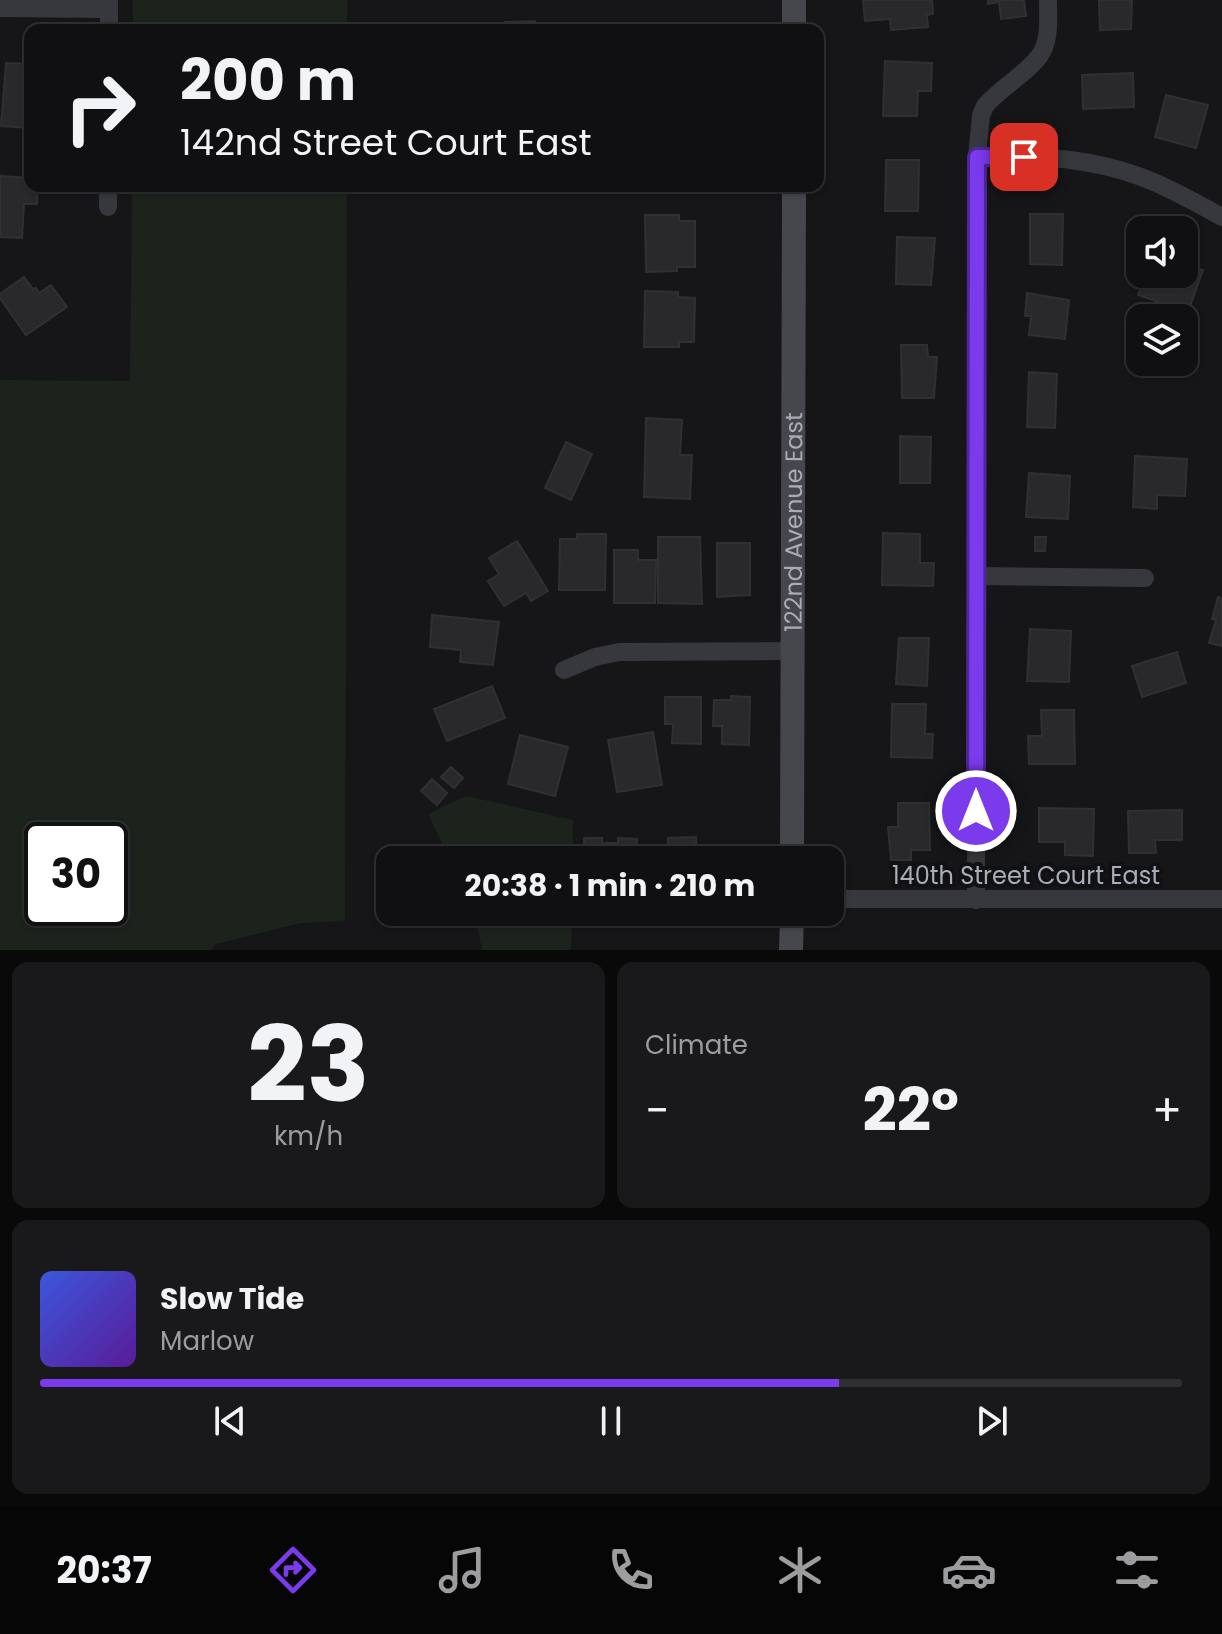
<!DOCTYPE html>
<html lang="en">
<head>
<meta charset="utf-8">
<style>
	body { margin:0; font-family:Poppins,sans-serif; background:#19191b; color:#f1f3f6; height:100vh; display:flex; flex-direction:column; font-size:30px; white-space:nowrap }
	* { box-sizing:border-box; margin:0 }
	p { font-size:26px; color:#9c9d9f }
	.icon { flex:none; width:44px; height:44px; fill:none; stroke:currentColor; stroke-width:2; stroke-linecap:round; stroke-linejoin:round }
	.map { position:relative; height:950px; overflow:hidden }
	.panel { display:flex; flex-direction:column; gap:12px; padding:12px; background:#09090a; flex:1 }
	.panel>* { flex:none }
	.hud { position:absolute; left:24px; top:24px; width:800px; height:168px; border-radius:16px; box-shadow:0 2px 6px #0004,0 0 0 2px #303032; background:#101012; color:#f1f3f6; overflow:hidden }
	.buttons { position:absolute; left:1126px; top:216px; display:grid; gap:16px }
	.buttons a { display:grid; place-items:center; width:72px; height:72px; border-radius:16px; background:#101012; box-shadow:0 2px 6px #0004,0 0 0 2px #303032; font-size:40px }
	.speed { position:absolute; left:24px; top:822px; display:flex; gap:16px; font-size:40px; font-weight:700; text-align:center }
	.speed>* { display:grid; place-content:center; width:104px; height:104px; border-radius:50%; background:#101012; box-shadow:0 2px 6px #0004,0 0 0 2px #303032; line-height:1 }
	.speed .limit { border:4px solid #111; border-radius:12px; background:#fff; color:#111 }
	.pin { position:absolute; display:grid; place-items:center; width:68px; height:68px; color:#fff; margin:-34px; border-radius:16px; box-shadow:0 4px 12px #0006 }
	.me { position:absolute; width:88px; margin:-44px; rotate:0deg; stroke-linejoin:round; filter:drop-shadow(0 0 6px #0008) }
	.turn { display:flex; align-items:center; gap:28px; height:168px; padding:0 24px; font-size:36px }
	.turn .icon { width:104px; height:104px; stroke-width:2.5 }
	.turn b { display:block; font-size:56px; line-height:68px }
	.big { font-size:60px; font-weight:700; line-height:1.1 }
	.panel .tile { flex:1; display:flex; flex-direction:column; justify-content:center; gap:12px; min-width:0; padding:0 28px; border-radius:16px; background:#19191b }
	.panel .dial { align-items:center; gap:0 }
	.dial b { font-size:104px; line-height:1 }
	.song { display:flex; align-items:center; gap:24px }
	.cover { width:96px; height:96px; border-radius:12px; background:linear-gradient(135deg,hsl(230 70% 55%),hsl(270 70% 35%)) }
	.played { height:8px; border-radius:4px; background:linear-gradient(90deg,#7c3aed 70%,#303032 70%) }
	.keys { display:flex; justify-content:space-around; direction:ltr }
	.heat { display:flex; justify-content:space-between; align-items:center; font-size:44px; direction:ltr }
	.panel .tiles { flex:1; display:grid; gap:12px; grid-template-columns:1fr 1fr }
	.tile:last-child { grid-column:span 2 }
	.trip { position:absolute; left:376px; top:846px; width:468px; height:80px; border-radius:16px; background:#101012; box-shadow:0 2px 6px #0004,0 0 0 2px #303032; font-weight:700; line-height:80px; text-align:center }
	.tabs { display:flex; height:128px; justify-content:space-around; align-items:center; background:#060607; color:#9c9d9f }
	.tabs .icon { width:56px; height:56px }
	.tabs .current { color:#7c3aed }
	.tabs b { font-size:36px; color:#f1f3f6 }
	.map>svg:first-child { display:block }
</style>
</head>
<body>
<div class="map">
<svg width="1222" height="950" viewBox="0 0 1222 950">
	<rect width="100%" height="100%" fill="#161618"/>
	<g fill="#1c231d" fill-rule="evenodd">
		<rect x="133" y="0" width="214" height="30"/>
		<path d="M 132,186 L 347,186 L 345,921 L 300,923 L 216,944 L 211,950 L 0,950 L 0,380 L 130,381 ZM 42,840 L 110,840 L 110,908 L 42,908 Z"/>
		<path d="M 466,796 L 573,820 L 573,860 L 450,860 L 428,814 Z"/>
		<path d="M 475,912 L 572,912 L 571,950 L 482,950 Z"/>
	</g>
	<g fill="#29292c" stroke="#303034" stroke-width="2">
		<path d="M 863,0 L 932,0 L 933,14 L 927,15 L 928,27 L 891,30 L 890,19 L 865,21 Z"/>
		<path d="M 988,0 L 1024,0 L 1026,16 L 1001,19 L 999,2 L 988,4 Z"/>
		<path d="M 1099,0 L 1132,0 L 1131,29 L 1100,30 Z"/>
		<path d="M 535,21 L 536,30 L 505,30 L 505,22 Z"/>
		<path d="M 885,61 L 932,63 L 931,91 L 918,91 L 917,116 L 883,116 Z"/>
		<path d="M 6,63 L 30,64 L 30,128 L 1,126 Z"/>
		<path d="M 1133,73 L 1134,107 L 1083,109 L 1082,75 Z"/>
		<path d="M 1166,95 L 1208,105 L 1196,148 L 1155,137 Z"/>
		<path d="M 886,160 L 919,160 L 918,211 L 885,211 Z"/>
		<path d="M 0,176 L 30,178 L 30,186 L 38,186 L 37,204 L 24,204 L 22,238 L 0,237 Z"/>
		<path d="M 1030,214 L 1063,214 L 1062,265 L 1030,264 Z"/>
		<path d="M 645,215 L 679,215 L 679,221 L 695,221 L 695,267 L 677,267 L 677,271 L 646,272 Z"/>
		<path d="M 897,237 L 935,238 L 931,285 L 896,284 Z"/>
		<path d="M 1184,263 L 1203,270 L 1188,312 L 1138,295 L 1146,274 L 1184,274 Z"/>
		<path d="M 24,277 L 33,289 L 36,288 L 39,293 L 51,285 L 67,307 L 26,335 L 0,298 L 0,294 Z"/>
		<path d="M 645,291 L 678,292 L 678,297 L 695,298 L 694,342 L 679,342 L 679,347 L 644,347 Z"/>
		<path d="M 1027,293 L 1069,300 L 1065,339 L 1029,335 L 1031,316 L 1025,316 Z"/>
		<path d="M 901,345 L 927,345 L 928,357 L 937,357 L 934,398 L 902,398 Z"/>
		<path d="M 1029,372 L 1057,374 L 1055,428 L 1027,427 Z"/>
		<path d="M 646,418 L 682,420 L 680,455 L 692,455 L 690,499 L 644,497 Z"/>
		<path d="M 900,436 L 931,437 L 930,483 L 900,483 Z"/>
		<path d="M 566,442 L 592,454 L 571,500 L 545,488 Z"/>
		<path d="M 1135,456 L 1187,459 L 1185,496 L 1157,495 L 1157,509 L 1133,507 Z"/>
		<path d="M 1029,473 L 1070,476 L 1068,519 L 1026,517 Z"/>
		<path d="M 883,533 L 920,534 L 920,563 L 934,563 L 933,586 L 882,585 Z"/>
		<path d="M 577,534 L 606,534 L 605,590 L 559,590 L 560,539 L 577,539 Z"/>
		<path d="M 658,537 L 700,537 L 702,604 L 658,603 Z"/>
		<path d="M 1035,537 L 1046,537 L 1045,551 L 1035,551 Z"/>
		<path d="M 517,541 L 548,591 L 531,601 L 526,593 L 504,606 L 488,581 L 499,574 L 489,558 Z"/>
		<path d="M 717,543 L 750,543 L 750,595 L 717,597 Z"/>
		<path d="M 614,550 L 638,550 L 638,560 L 656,560 L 655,603 L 614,603 Z"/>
		<path d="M 1218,597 L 1222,598 L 1222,646 L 1209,643 L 1216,620 L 1212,619 Z"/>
		<path d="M 432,615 L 499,622 L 493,665 L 460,662 L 461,650 L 430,647 Z"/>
		<path d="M 1030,629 L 1071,631 L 1069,682 L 1027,681 Z"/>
		<path d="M 899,638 L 929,638 L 927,686 L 896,684 Z"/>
		<path d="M 1177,652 L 1186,683 L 1142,697 L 1132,666 Z"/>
		<path d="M 492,686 L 505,718 L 447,741 L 434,709 Z"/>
		<path d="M 731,696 L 750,697 L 749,745 L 722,744 L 722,726 L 713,726 L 714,700 L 731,700 Z"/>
		<path d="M 665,697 L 701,697 L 701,744 L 672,743 L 673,724 L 665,724 Z"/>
		<path d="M 892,704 L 926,704 L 925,734 L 933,734 L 932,758 L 891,757 Z"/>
		<path d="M 1041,710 L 1074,710 L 1075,764 L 1029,764 L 1028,736 L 1042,736 Z"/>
		<path d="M 653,732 L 662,785 L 617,792 L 608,740 Z"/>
		<path d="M 520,735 L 568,747 L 555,796 L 508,784 Z"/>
		<path d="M 451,767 L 463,778 L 454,788 L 441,777 Z"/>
		<path d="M 432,779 L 447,793 L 437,805 L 421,791 Z"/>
		<path d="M 898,803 L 929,803 L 930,850 L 911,850 L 911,860 L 891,860 L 888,827 L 898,827 Z"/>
		<path d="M 1039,808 L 1094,809 L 1093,856 L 1065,855 L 1065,842 L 1039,842 Z"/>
		<path d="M 1182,810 L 1182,840 L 1155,840 L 1156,853 L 1129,853 L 1128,811 Z"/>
		<path d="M 696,837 L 697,860 L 668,860 L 668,838 Z"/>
		<path d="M 584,838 L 602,838 L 602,843 L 618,843 L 618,838 L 637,839 L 636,860 L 584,860 Z"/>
	</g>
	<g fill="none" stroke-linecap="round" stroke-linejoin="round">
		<g stroke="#37383d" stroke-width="18">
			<path d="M 0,8 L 109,9"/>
			<path d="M 109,30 L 109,0"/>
			<path d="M 977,157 C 1033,154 1096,158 1149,180 C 1174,190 1198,204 1222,217"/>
			<path d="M 108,207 L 108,186"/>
			<path d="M 977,576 L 1145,578"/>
			<path d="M 564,670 L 595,657 L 619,652 L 792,651"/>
			<path d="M 830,899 L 1222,899"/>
			<path d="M 976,900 L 977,157 L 981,115 L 985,106 C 1000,88 1032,70 1042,52 C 1050,37 1048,16 1048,0"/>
		</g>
		<g stroke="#45474d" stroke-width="24">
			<path d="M 794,30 L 794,0"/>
			<path id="s1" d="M 792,860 L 794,186"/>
			<path d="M 791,950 L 792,912"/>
		</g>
	</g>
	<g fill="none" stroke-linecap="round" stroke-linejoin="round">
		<defs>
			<path id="route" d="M 976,811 L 977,157 L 1024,157"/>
		</defs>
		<use href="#route" stroke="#51269a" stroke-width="20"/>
		<use href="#route" stroke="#7c3aed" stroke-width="14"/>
	</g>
	<g text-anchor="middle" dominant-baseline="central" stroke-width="8" stroke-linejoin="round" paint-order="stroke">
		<g font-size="24" fill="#a8adb8" stroke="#111113">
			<text stroke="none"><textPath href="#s1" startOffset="338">122nd Avenue East</textPath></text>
			<text x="1026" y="875">140th Street Court East</text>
		</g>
	</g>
</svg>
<div class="buttons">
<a><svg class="icon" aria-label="sound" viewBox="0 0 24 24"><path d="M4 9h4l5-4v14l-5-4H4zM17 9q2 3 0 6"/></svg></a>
<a><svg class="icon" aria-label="layers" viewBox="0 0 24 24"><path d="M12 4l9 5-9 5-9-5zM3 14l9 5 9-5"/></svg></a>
</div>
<div class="speed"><div class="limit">30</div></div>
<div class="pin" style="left:1024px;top:157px;background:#d93025"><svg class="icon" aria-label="arrive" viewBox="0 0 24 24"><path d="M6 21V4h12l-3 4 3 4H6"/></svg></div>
<svg class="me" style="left:976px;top:811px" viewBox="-20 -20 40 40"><circle r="17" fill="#7c3aed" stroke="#fff" stroke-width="3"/><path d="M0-11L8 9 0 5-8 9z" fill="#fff"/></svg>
<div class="trip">20:38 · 1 min · 210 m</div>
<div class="hud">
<div class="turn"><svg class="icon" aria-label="right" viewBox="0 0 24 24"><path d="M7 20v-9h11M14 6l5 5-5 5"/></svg><div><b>200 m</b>142nd Street Court East</div></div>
</div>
</div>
<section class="panel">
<div class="tiles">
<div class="tile dial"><b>23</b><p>km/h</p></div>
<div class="tile"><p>Climate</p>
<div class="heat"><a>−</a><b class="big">22°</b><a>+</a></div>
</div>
<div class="tile">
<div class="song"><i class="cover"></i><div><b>Slow Tide</b><p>Marlow</p></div></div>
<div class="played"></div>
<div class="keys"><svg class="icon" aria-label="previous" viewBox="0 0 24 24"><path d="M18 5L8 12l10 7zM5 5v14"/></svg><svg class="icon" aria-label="pause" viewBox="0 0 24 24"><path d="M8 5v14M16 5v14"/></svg><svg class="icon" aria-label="next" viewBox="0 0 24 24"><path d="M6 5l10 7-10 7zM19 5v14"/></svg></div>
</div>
</div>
</section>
<nav class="tabs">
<b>20:37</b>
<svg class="icon current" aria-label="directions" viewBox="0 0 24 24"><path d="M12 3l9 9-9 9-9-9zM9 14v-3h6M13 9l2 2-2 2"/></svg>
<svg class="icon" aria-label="music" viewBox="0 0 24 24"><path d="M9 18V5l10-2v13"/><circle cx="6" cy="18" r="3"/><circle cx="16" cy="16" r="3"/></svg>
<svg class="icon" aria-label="phone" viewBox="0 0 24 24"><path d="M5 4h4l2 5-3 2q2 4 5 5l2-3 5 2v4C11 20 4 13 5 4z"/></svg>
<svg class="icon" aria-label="climate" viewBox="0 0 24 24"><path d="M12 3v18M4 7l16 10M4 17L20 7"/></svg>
<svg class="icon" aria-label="car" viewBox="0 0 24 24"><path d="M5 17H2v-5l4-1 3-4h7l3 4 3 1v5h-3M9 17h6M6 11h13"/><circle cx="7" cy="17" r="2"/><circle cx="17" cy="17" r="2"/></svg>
<svg class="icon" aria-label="filters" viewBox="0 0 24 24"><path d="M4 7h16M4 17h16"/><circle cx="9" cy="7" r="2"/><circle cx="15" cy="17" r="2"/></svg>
</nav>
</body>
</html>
